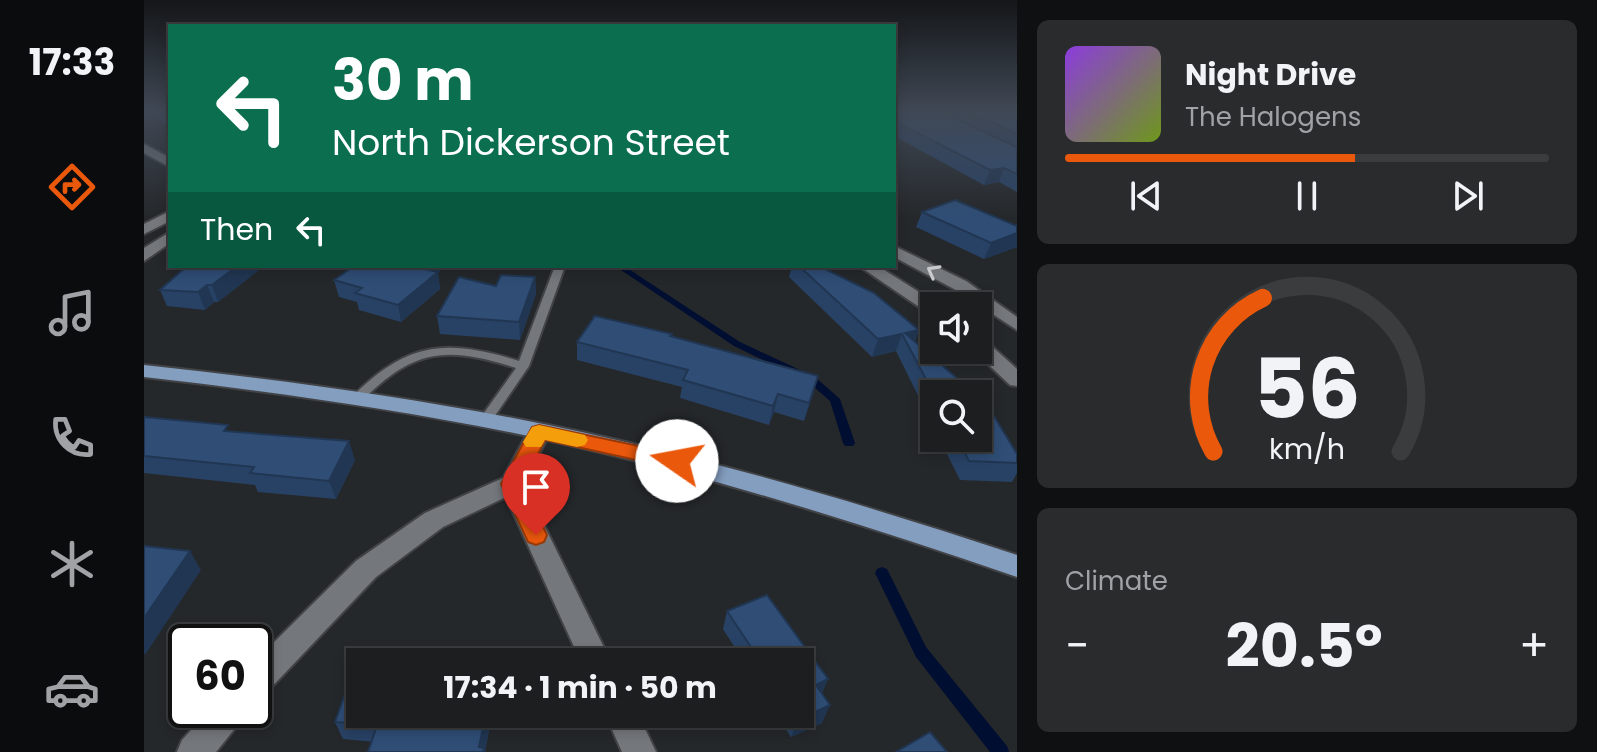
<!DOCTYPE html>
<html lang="en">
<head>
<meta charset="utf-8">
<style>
	body { margin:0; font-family:Poppins,sans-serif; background:#292b2d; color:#f1f3f6; height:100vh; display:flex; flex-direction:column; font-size:30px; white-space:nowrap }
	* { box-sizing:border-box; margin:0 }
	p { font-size:26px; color:#a0a2a5 }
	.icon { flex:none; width:44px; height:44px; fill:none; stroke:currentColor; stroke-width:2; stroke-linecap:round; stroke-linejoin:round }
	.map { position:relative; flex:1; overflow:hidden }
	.sheet { display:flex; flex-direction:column; gap:20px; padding:20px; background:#0f1012; width:580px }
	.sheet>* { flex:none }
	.top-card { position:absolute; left:24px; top:24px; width:728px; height:244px; border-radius:0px; box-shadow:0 4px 12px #0003,0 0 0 2px #3a3c3e; background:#0b6e4f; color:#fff; overflow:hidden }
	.buttons { position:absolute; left:776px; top:292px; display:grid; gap:16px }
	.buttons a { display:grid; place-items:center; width:72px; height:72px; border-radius:0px; background:#1c1e20; box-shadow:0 4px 12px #0003,0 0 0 2px #3a3c3e; font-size:40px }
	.speed { position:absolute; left:24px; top:624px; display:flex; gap:16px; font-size:40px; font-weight:700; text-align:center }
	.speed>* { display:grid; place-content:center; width:104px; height:104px; border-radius:50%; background:#1c1e20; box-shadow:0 4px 12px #0003,0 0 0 2px #3a3c3e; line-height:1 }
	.speed .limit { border:4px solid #111; border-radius:12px; background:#fff; color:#111 }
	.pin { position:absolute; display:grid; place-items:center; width:68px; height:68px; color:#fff; margin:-82px -34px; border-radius:50% 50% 50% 0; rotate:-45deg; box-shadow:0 0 8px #0007 }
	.pin .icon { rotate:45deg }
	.me { position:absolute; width:88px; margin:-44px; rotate:282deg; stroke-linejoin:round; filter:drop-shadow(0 0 6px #0008) }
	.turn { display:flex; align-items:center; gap:28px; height:168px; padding:0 32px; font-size:36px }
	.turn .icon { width:104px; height:104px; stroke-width:2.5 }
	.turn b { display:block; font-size:56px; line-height:68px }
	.then { display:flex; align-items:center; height:76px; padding:0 32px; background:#0003; gap:16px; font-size:30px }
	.big { font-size:60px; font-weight:700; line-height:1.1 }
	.sheet .widget { flex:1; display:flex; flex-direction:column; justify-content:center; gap:12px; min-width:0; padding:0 28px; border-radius:12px; background:#292b2d }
	.sheet .dial { align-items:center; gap:0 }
	.dial svg { height:208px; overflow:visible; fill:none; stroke:#3a3c3e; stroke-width:7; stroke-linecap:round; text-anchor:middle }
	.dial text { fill:#f1f3f6; stroke:none }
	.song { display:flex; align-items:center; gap:24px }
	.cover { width:96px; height:96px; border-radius:12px; background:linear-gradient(135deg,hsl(270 70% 55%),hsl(80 70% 35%)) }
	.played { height:8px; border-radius:4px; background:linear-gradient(90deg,#ea580c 60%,#3a3c3e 60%) }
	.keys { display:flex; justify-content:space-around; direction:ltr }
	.heat { display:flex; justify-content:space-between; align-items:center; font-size:44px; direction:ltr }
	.trip { position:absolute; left:202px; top:648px; width:468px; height:80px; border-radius:0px; background:#1c1e20; box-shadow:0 4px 12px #0003,0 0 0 2px #3a3c3e; font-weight:700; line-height:80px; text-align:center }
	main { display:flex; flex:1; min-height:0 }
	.menu { display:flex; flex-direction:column; width:144px; justify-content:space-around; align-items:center; background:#0b0c0d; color:#a0a2a5 }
	.menu .icon { width:56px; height:56px }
	.menu .active { color:#ea580c }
	.menu b { font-size:36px; color:#f1f3f6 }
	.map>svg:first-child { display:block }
</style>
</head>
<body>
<main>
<nav class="menu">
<b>17:33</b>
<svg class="icon active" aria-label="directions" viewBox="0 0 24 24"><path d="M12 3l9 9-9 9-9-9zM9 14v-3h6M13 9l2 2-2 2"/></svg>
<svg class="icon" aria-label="music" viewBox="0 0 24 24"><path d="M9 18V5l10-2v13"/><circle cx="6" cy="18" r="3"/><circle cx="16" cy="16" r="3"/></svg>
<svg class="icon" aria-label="phone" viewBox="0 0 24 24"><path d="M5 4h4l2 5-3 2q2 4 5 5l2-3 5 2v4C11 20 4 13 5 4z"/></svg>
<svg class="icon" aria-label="climate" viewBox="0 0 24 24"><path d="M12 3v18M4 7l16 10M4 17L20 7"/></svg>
<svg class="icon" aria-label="car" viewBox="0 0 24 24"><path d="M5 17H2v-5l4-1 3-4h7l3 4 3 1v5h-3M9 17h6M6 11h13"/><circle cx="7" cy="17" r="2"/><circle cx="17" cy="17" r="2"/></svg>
</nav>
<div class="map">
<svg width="873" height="752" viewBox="0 0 873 752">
	<rect width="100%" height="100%" fill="#25282b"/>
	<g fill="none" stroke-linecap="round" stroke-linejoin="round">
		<g fill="#000e31" fill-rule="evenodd">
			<path d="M 471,266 L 480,266 L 596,342 L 671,377 L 696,399 L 711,443 L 709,446 L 701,446 L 699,443 L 686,401 L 663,381 L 590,346 Z"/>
			<path d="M 738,567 L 743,569 L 782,647 L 863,746 L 865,752 L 846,752 L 772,657 L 731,573 L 733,569 Z"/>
		</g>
		<defs>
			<path id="service" d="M 411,266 L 421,266 L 385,366 L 346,423 L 336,423 L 335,420 L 372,368 C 303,346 270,348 218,401 L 210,401 L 208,398 L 210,395 C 265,341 303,339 375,361 Z"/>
			<g id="minor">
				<path d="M 0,144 L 26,158 L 26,167 L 0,153 Z"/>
				<path d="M 395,424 L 403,427 L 406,432 L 380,484 L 467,662 L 437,662 L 362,497 L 299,527 L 232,577 L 121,694 L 110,698 L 110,662 L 212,561 L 281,513 L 359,478 L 387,427 Z"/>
				<path d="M 65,710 L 102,710 L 97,721 L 72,752 L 33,752 L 38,740 Z"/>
				<path d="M 461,714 L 494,714 L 512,752 L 478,752 Z"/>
			</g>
			<g id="tertiary">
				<path d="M 750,246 L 822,281 L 873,317 L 873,330 L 810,289 L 750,257 Z"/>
				<path d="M 715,266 L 734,266 L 797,306 L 790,306 L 790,314 L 784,313 Z"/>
				<path d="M 834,338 L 841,340 L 873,369 L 873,386 L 866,385 L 829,350 L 834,350 Z"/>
			</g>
			<g id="secondary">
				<path d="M 26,211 L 26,221 L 0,234 L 0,224 Z"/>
				<path d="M 26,232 L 26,243 L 0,261 L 0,248 Z"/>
			</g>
			<path id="primary" d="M 0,365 C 149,381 296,401 442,433 C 588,465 731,508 873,555 L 873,577 C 731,528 589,483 443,449 C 297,415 149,394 0,377 Z"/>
		</defs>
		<use href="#service" stroke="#414347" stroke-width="4"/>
		<use href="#minor" stroke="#414347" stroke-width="4"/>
		<use href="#tertiary" stroke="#414347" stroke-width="4"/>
		<use href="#secondary" stroke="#414347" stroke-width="4"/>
		<use href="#primary" stroke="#414347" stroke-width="4"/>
		<use href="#service" fill="#74787c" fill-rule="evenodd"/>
		<use href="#minor" fill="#74787c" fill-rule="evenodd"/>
		<use href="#tertiary" fill="#74787c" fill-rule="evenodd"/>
		<use href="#secondary" fill="#74787c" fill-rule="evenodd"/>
		<use href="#primary" fill="#849ec0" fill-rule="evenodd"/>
	</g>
	<g fill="#284265">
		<path d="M 6,111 L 26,111 L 26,128 Z"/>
		<path d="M 750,111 L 873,111 L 873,192 L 855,182 L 840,185 L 750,136 Z"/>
		<path d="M 778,212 L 873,226 L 873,247 L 840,259 L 772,227 Z"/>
		<path d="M 43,266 L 120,266 L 74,302 L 70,302 L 61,310 L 23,306 L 16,290 Z"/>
		<path d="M 648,266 L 675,266 L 775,330 L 771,342 L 873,454 L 873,473 L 868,482 L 816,480 L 795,438 L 834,438 L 790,394 L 790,428 L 752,351 L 728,357 L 645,277 Z"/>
		<path d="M 300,267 L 294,272 L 296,289 L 257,322 L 215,310 L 213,302 L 195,297 L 190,280 Z"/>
		<path d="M 391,277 L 392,294 L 376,340 L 296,334 L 293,316 L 352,286 Z"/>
		<path d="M 528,337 L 669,394 L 660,421 L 630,412 L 625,425 L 536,398 L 538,387 L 433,360 L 433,342 Z"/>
		<path d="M 0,417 L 87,431 L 211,460 L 192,499 L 114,492 L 111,485 L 0,473 Z"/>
		<path d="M 583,611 L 684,679 L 678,693 L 678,723 L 647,737 L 632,714 L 656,714 L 656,662 L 600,662 L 579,629 Z"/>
		<path d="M 216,714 L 348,714 L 341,752 L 199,739 L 191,722 Z"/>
	</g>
	<g fill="#213652">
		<path d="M 860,168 L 855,182 L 840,185 L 846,170 Z"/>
		<path d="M 873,233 L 873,247 L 840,259 L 847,243 Z"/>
		<path d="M 93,266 L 120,266 L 74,302 L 68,285 Z"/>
		<path d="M 279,266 L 300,266 L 300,267 L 294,272 L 296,289 L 257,322 L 254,305 Z"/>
		<path d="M 391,277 L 392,294 L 376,340 L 375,322 Z"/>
		<path d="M 63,285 L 70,302 L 61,310 L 54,292 Z"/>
		<path d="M 775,330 L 768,348 L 761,333 Z"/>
		<path d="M 758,334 L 752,351 L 728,357 L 734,339 Z"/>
		<path d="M 674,376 L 669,394 L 660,421 L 665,403 Z"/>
		<path d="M 634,394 L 630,412 L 625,425 L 629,406 Z"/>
		<path d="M 205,441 L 211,460 L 192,499 L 185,481 Z"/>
		<path d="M 46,551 L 57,570 L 1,655 L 0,653 L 0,618 Z"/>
		<path d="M 684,679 L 676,697 L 672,685 Z"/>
		<path d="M 686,705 L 678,723 L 647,737 L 654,720 Z"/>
		<path d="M 342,714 L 348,714 L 341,752 L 336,752 L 335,747 Z"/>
	</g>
	<g fill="#2f4d75" stroke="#213652" stroke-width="2">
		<path d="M 16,111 L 26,111 L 26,119 Z"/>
		<path d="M 750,111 L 795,111 L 873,147 L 873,174 L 860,168 L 846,170 L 750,121 Z"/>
		<path d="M 824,111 L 873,111 L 873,134 Z"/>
		<path d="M 811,200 L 873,226 L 873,233 L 847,243 L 778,212 Z"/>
		<path d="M 43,266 L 93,266 L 68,285 L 63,285 L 54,292 L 16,290 Z"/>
		<path d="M 210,266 L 279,266 L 276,268 L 294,272 L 254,305 L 211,293 L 218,288 L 190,280 Z"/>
		<path d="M 655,266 L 675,266 L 730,293 L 775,330 L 761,333 L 815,380 L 828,380 L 873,454 L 873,463 L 825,461 L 813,438 L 834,438 L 834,394 L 790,394 L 758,334 L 734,339 Z"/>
		<path d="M 357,275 L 391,277 L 375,322 L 293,316 L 315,277 L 352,286 Z"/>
		<path d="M 451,316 L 528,334 L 526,336 L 674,376 L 665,403 L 634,394 L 629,406 L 539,380 L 544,370 L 433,342 Z"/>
		<path d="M 0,417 L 84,425 L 80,431 L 205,441 L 185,481 L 106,473 L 110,467 L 0,456 Z"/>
		<path d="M 0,546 L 46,551 L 0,618 Z"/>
		<path d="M 623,595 L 684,679 L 672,685 L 686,705 L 654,720 L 651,714 L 656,714 L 656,662 L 617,662 L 583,611 Z"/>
		<path d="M 212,663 L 216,663 L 216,714 L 342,714 L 335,747 L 340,748 L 339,752 L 224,752 L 233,725 L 191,722 Z"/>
		<path d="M 786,732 L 803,752 L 752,752 Z"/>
	</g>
	<defs><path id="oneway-chevron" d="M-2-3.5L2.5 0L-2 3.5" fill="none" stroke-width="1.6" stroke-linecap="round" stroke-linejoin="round" transform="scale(2)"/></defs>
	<use stroke="#c8cacd" href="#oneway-chevron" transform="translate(789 271) rotate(-151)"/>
	<linearGradient id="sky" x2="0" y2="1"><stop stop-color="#141618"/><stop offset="0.51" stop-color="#404855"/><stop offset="1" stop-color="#404855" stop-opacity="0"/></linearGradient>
	<rect width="873" height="217" fill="url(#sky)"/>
	<path fill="#ea580c" stroke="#983908" stroke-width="2" d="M 395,425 L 533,454 L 540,456 L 543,461 L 540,467 L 533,469 L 401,440 L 379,484 L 403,535 L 400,542 L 392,545 L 384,542 L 357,484 L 388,427 Z"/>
	<path fill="#f59e0b" d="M 395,425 L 441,435 L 444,440 L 441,445 L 433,447 L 401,440 L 397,447 L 382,447 L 379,442 L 388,427 Z"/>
</svg>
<div class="buttons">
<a><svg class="icon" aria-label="sound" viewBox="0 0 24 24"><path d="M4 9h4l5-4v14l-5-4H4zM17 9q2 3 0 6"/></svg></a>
<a><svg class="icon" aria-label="search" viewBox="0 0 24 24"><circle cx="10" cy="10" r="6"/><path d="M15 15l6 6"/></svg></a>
</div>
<div class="speed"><div class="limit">60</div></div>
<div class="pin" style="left:392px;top:535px;background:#d93025"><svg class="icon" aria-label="arrive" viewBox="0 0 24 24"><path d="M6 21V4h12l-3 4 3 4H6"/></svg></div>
<svg class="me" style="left:533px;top:461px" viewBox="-20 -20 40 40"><circle r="19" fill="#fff"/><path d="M0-13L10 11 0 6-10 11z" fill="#ea580c"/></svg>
<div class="trip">17:34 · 1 min · 50 m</div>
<div class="top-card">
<div class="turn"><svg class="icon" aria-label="left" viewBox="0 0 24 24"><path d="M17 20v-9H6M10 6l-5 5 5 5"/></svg><div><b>30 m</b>North Dickerson Street</div></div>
<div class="then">Then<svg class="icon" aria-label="left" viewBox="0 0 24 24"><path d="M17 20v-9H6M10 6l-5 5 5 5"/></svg></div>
</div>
</div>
<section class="sheet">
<div class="widget">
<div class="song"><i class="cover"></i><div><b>Night Drive</b><p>The Halogens</p></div></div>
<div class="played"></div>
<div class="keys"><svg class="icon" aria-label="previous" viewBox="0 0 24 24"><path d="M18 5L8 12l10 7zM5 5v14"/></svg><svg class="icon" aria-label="pause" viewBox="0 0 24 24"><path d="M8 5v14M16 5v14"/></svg><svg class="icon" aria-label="next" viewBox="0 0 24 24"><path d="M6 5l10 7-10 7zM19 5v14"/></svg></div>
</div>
<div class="widget dial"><svg viewBox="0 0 100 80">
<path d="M14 69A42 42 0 1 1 86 69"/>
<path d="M14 69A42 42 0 0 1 33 10" stroke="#ea580c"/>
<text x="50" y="56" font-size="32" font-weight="700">56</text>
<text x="50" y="72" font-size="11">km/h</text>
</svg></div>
<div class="widget"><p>Climate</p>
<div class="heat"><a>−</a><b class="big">20.5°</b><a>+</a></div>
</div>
</section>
</main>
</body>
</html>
